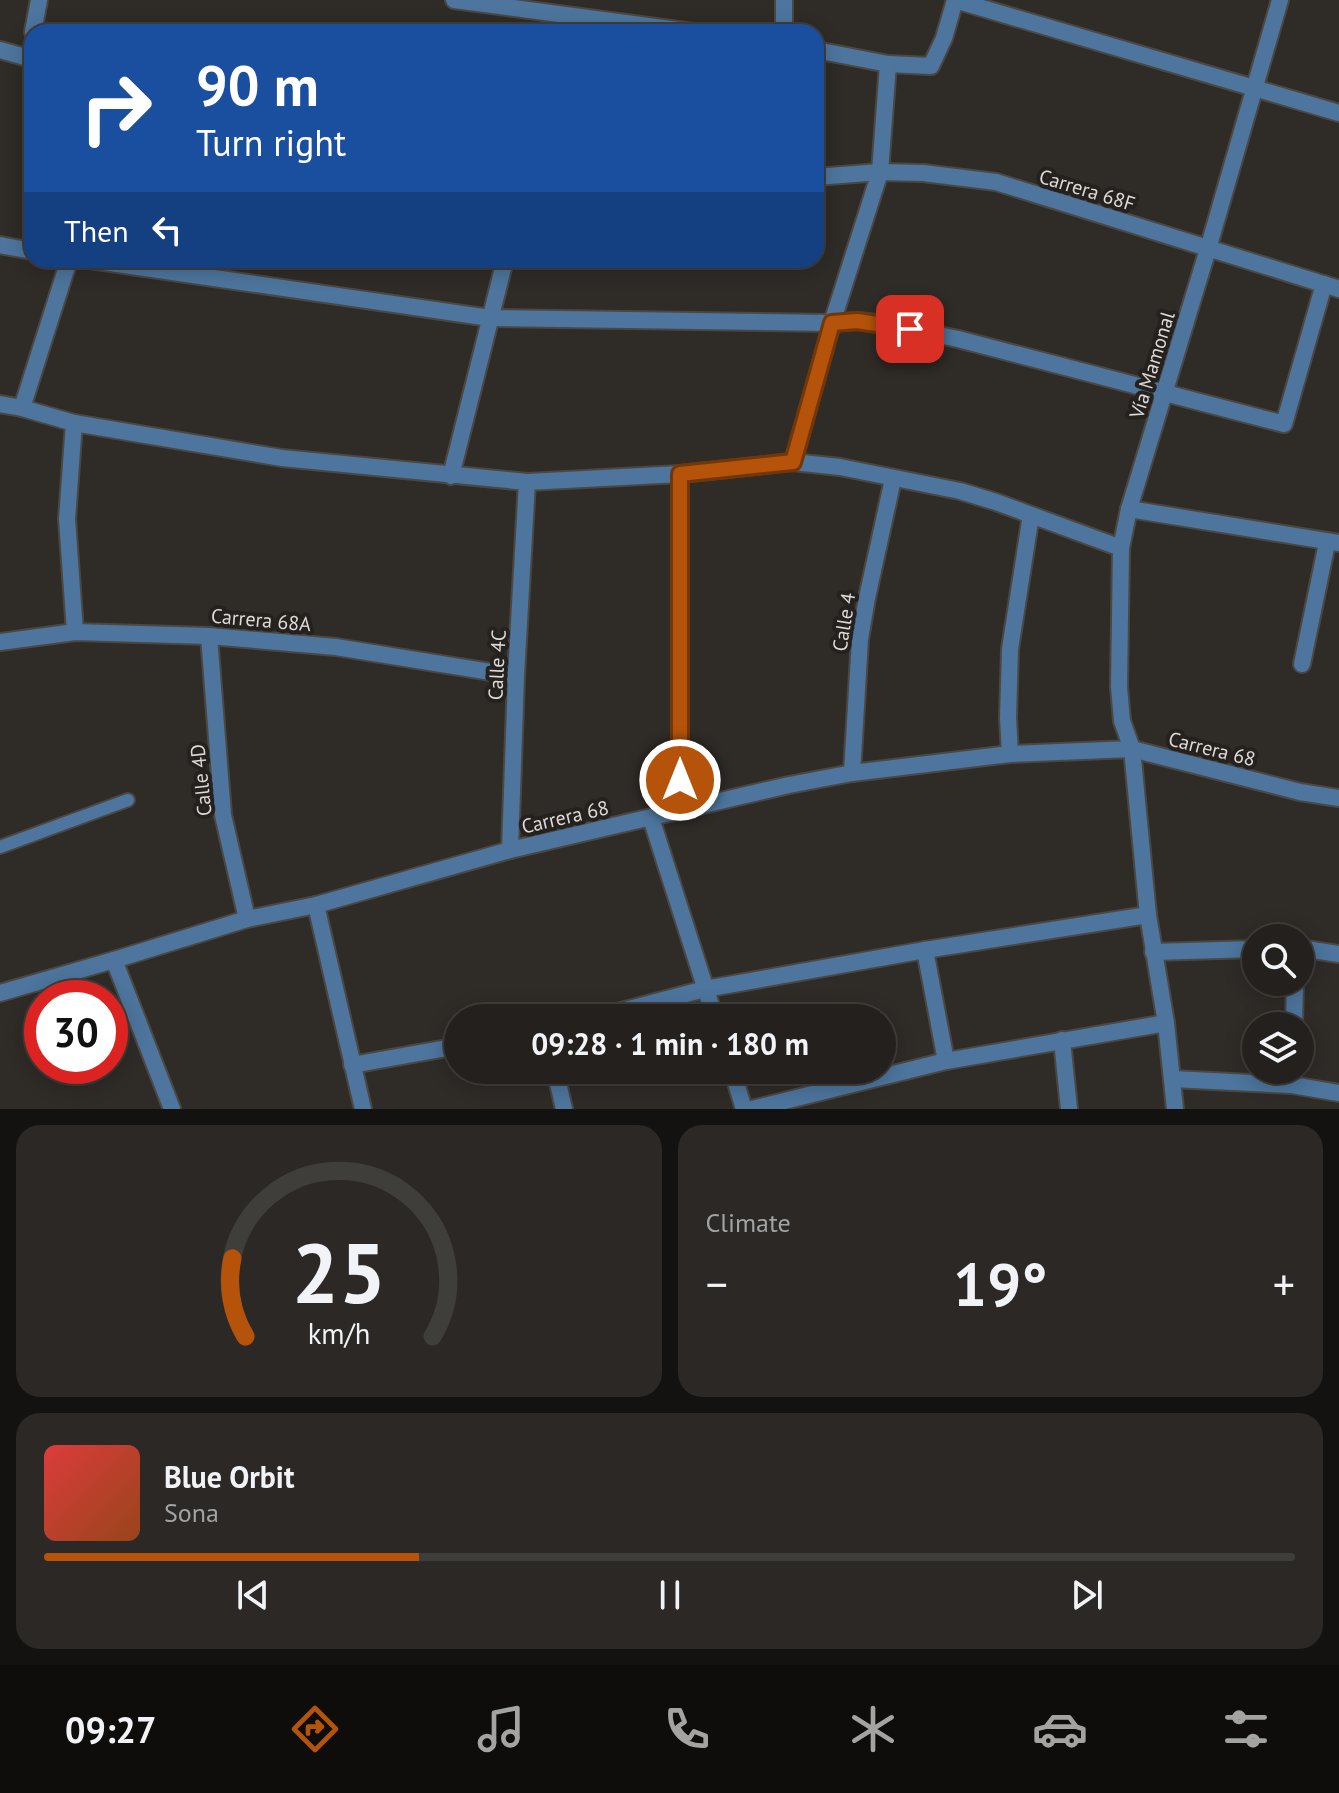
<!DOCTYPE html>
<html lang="en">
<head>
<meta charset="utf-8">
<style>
	body { margin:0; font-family:"PT Sans",sans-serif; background:#2b2826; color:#f1f3f6; height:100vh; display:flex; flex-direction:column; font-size:30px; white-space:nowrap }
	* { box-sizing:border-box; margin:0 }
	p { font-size:26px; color:#a3a3a4 }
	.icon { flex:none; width:44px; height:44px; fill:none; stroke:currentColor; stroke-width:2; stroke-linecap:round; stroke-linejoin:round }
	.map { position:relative; height:1109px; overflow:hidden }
	.details { display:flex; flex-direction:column; gap:16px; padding:16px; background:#131210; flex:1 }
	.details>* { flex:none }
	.guide { position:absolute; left:24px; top:24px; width:800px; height:244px; border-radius:24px; box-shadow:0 4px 20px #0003,0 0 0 2px #403e3b; background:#1a4fa0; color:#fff; overflow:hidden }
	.fabs { position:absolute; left:1242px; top:924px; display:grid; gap:16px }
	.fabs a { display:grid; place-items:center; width:72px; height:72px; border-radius:50%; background:#23201d; box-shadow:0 4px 20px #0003,0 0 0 2px #403e3b; font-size:40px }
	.speed { position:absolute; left:24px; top:980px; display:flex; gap:16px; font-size:40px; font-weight:700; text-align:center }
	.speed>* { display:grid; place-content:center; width:104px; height:104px; border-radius:50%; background:#23201d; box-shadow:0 4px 20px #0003,0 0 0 2px #403e3b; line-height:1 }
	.speed .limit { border:12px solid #d22; background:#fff; color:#111 }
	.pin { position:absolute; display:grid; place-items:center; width:68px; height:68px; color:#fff; margin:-34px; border-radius:16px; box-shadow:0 4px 12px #0006 }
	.me { position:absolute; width:88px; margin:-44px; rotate:0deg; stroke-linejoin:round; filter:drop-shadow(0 0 6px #0008) }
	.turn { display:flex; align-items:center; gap:28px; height:168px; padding:0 40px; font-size:36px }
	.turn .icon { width:104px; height:104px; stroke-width:2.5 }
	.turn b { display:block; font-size:56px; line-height:68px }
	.then { display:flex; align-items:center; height:76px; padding:0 40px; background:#0003; gap:16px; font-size:30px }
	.big { font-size:60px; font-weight:800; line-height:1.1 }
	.details .card { flex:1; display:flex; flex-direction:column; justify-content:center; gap:12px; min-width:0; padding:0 28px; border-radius:24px; background:#2b2826 }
	.details .dial { align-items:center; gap:0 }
	.dial svg { height:208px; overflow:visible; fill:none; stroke:#403e3b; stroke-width:7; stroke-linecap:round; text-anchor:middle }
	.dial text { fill:#f1f3f6; stroke:none }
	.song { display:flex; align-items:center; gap:24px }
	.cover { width:96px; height:96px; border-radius:12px; background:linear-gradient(135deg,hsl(0 70% 55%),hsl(20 70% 35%)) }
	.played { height:8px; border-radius:4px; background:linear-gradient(90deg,#b45309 30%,#403e3b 30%) }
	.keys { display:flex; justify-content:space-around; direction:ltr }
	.heat { display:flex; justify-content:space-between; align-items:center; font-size:44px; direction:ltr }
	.details .tiles { flex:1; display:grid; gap:16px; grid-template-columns:1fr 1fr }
	.card:last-child { grid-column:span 2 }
	.trip { position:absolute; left:444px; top:1004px; width:452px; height:80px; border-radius:40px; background:#23201d; box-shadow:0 4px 20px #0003,0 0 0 2px #403e3b; font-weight:800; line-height:80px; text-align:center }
	.tabs { display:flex; height:128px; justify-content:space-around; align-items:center; background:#0e0d0c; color:#a3a3a4 }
	.tabs .icon { width:56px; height:56px }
	.tabs .current { color:#b45309 }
	.tabs b { font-size:36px; color:#f1f3f6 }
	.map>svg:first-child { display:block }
</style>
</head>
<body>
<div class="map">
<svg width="1339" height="1109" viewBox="0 0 1339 1109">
	<rect width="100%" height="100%" fill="#2f2b27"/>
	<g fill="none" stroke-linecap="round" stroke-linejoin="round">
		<defs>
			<path id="lane" d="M 0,847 L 128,800"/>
			<g id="street">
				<path d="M 454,0 L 693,32"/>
				<path d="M 784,0 L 784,32"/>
				<path d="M 955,0 L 1339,113"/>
				<path d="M 33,32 L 39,0"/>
				<path d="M 0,50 L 32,59"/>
				<path d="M 816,50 L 888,64 L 931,66 L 944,38 L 955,0"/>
				<path d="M 816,177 L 880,172 L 923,173 L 996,182 L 1339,289"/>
				<path d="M 0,245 L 32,251"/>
				<path d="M 90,260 L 490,318 L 832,323 L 857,321 L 886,324 L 958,339 L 1284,424 L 1324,284"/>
				<path d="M 0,404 L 22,408 L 74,423 L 282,458 L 527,482 L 680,474 L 793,462 L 840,467 L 960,491 L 996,502 L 1121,548"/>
				<path d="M 22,408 L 69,260"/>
				<path d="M 74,423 L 67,519 L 75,632"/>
				<path d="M 793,462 L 832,323 L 880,172 L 888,64"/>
				<path d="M 451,476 L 505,260"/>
				<path d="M 1129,509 L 1339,543"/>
				<path d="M 209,636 L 223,815 L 247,919"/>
				<path d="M 0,642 L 75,632 L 209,636 L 336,647 L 516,676"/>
				<path d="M 1302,664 L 1327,543"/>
				<path d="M 1010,754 L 1008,718 L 1010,649 L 1031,515"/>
				<path d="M 852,773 L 860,639 L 867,598 L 893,479"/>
				<path d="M 680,810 L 680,474"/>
				<path d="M 651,818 L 715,1018"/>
				<path d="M 510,850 L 516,676 L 527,482"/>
				<path d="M 316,905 L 363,1109"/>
				<path d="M 1300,948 L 1339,954"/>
				<path d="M 925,950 L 946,1061"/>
				<path d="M 1153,952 L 1256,949"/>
				<path d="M 114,960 L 172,1109"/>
				<path d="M 0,993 L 114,960 L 247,919 L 316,905 L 510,850 L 789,785 L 852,773 L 1010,754 L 1132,749 L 1300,792 L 1339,798"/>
				<path d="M 595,1018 L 705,989 L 925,950 L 1148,915"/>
				<path d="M 1294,1026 L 1295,982"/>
				<path d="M 1062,1040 L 1069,1109"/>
				<path d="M 352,1065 L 458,1046"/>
				<path d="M 555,1070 L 564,1109"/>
				<path d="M 732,1070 L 744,1109"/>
				<path d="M 1173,1079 L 1292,1085 L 1339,1093"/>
				<path d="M 752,1109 L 946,1061 L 1166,1023"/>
				<path d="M 1175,1109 L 1166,1023 L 1148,915 L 1132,749 L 1122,721 L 1119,687 L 1121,548 L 1129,509 L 1208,249 L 1280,0"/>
			</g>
		</defs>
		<use href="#lane" stroke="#4b4743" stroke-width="16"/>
		<use href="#street" stroke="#4b4743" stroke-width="20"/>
		<use href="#lane" stroke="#4d759d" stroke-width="12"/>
		<use href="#street" stroke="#4d759d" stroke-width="16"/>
	</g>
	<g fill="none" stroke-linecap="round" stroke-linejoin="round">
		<defs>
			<path id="route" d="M 680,780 L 680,474 L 793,462 L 832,323 L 857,321 L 910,329"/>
		</defs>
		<use href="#route" stroke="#753606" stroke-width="20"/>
		<use href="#route" stroke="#b45309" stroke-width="14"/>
	</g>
	<g text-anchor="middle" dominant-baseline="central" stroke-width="8" stroke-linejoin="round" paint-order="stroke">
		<g font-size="20" fill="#dcd9d6" stroke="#25211e">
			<text transform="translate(1087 190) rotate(17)">Carrera 68F</text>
			<text transform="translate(1152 365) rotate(-73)">Vía Mamonal</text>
			<text transform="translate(261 620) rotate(5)">Carrera 68A</text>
			<text transform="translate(844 622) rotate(-81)">Calle 4</text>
			<text transform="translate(497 665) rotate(-87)">Calle 4C</text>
			<text transform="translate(1212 749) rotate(14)">Carrera 68</text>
			<text transform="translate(201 780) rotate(-96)">Calle 4D</text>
			<text transform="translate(565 817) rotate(-13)">Carrera 68</text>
		</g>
	</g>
</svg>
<div class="fabs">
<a><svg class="icon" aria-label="search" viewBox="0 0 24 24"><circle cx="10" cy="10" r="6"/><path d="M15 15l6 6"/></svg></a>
<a><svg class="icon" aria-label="layers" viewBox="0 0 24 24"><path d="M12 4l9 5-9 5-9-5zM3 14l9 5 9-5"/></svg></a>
</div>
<div class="speed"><div class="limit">30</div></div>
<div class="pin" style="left:910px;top:329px;background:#d93025"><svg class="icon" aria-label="arrive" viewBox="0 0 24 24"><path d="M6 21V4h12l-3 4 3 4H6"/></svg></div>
<svg class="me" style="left:680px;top:780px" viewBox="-20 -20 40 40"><circle r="17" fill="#b45309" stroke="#fff" stroke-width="3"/><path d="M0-11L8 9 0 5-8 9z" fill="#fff"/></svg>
<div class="trip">09:28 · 1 min · 180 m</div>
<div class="guide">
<div class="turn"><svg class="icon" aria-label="right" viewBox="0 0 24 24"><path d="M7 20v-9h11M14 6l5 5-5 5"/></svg><div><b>90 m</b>Turn right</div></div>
<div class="then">Then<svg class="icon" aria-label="left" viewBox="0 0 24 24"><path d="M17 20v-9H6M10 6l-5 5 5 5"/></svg></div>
</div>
</div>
<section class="details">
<div class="tiles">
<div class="card dial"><svg viewBox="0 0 100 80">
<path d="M14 69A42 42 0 1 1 86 69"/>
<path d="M14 69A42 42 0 0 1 9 39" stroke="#b45309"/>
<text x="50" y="56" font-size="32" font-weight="700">25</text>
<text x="50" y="72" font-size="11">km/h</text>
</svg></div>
<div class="card"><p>Climate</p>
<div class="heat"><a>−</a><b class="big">19°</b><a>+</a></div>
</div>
<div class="card">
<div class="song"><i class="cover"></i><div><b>Blue Orbit</b><p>Sona</p></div></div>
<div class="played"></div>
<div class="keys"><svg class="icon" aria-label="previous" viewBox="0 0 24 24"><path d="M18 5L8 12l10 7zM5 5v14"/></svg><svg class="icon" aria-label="pause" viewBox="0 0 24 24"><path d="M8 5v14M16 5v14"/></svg><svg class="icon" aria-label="next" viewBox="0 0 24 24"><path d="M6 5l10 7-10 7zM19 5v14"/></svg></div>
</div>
</div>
</section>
<nav class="tabs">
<b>09:27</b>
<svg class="icon current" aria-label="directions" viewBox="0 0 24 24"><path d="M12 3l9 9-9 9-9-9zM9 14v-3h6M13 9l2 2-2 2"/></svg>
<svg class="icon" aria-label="music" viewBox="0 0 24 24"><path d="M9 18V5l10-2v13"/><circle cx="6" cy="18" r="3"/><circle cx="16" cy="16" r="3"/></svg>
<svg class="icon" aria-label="phone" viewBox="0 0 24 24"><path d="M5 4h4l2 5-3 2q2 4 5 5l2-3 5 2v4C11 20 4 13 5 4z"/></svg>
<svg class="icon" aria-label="climate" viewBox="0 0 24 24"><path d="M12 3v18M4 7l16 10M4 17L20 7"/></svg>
<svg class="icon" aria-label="car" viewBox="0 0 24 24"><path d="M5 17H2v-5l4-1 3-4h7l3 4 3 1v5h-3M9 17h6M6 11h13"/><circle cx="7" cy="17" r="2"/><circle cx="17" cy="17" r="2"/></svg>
<svg class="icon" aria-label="filters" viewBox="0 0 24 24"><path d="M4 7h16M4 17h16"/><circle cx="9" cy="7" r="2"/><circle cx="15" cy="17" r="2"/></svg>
</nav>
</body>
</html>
